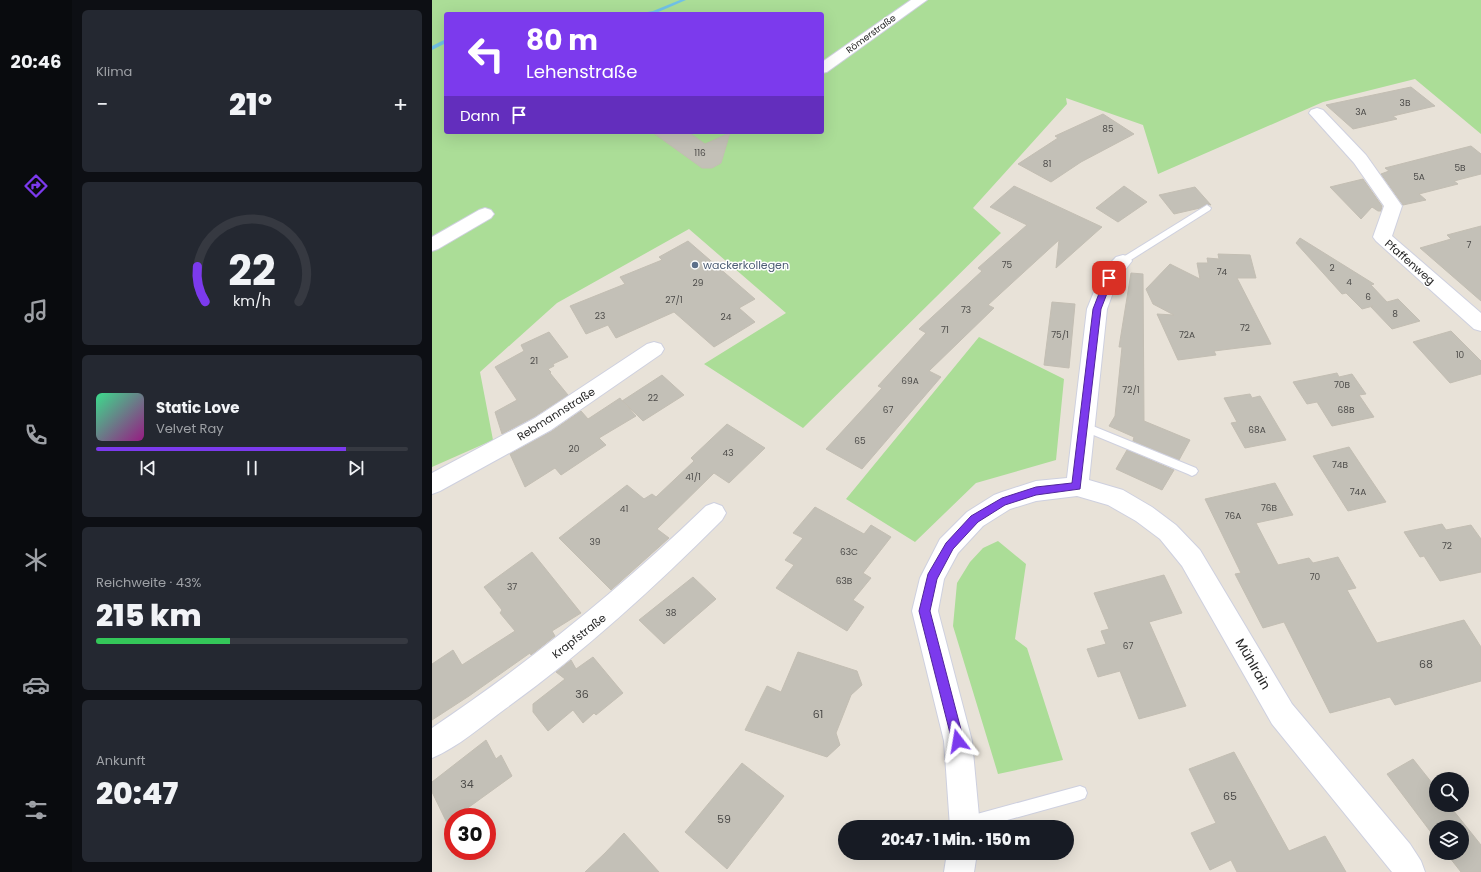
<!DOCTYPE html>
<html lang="de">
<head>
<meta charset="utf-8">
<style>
	body { margin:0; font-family:Poppins,sans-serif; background:#242831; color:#f1f3f6; height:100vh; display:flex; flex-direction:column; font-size:15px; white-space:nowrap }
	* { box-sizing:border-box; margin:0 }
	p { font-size:13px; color:#9ea1a6 }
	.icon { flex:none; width:22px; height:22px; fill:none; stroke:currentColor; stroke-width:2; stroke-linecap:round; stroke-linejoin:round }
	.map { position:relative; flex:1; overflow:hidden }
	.panel { display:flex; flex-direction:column; gap:10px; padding:10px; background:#0d0f14; width:360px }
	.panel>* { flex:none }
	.banner { position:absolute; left:12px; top:12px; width:380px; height:122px; border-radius:4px; box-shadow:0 4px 16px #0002; background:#7c3aed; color:#fff; overflow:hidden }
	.tools { position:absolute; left:997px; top:772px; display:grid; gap:8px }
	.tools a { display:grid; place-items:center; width:40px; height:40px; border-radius:50%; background:#171b24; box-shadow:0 4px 16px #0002; font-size:20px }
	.speed { position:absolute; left:12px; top:808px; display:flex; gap:8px; font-size:20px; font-weight:700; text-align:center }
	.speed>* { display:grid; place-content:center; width:52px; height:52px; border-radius:50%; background:#171b24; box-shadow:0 4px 16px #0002; line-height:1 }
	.speed .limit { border:6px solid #d22; background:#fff; color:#111 }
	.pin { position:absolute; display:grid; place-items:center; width:34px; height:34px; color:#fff; margin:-17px; border-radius:8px; box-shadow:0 2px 6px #0006 }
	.me { position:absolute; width:44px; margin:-22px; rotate:346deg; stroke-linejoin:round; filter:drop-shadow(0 0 3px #0008) }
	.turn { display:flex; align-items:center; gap:14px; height:84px; padding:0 16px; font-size:18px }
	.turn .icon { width:52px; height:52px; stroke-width:2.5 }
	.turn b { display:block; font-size:28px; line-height:34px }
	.then { display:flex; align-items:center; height:38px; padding:0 16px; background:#0003; gap:8px; font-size:15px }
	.big { font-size:30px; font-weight:800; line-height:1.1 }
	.panel .widget { flex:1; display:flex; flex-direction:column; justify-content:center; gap:6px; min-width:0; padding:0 14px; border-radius:6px; background:#242831 }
	.panel .dial { align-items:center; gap:0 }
	.dial svg { height:104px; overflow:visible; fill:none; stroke:#363941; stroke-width:7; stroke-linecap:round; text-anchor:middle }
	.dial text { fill:#f1f3f6; stroke:none }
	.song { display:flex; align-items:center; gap:12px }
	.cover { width:48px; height:48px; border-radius:6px; background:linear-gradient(135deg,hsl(150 70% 55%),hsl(310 70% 35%)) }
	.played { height:4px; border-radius:2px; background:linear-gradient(90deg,#7c3aed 80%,#363941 80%) }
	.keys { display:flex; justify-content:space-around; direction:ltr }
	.heat { display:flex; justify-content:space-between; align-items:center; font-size:22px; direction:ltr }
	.charge { height:6px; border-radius:3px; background:linear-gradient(90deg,#34c759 43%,#363941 0) }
	.trip { position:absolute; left:406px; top:820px; width:236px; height:40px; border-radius:20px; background:#171b24; box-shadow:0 4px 16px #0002; font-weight:800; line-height:40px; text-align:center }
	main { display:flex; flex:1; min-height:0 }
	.menu { display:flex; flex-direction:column; width:72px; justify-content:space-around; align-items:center; background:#090b0e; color:#9ea1a6 }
	.menu .icon { width:28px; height:28px }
	.menu .selected { color:#7c3aed }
	.menu b { font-size:18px; color:#f1f3f6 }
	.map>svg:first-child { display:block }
</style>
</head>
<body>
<main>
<nav class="menu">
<b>20:46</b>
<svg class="icon selected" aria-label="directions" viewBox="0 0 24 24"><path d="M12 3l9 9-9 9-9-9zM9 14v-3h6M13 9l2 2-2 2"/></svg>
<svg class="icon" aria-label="music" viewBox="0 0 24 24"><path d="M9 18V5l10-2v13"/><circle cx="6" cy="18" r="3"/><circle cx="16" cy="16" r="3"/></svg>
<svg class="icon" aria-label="phone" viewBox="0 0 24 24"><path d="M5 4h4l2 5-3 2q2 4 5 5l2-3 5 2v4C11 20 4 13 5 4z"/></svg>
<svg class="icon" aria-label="climate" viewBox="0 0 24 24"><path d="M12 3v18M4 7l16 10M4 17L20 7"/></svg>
<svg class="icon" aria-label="car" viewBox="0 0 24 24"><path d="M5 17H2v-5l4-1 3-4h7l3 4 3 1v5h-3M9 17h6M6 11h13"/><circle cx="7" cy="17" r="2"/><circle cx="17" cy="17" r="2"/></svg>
<svg class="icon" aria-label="filters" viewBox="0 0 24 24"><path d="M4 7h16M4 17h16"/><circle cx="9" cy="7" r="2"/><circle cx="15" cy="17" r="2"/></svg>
</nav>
<section class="panel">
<div class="widget"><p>Klima</p>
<div class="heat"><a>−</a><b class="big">21°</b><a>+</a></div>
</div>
<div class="widget dial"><svg viewBox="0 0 100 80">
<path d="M14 69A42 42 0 1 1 86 69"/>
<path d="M14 69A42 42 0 0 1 8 42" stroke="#7c3aed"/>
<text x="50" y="56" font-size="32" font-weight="700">22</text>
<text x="50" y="72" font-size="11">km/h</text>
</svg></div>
<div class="widget">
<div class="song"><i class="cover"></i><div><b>Static Love</b><p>Velvet Ray</p></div></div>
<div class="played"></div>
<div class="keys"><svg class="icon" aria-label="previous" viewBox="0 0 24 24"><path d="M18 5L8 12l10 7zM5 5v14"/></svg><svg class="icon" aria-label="pause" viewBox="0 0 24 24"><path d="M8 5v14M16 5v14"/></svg><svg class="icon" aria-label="next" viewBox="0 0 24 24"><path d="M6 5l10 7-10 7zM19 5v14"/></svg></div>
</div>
<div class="widget"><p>Reichweite · 43%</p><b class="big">215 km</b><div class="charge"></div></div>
<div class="widget"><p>Ankunft</p><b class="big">20:47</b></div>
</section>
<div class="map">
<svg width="1049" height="872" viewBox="0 0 1049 872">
	<rect width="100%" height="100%" fill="#e8e2d8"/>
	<g fill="#abdd97" fill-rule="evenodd">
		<path d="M 0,0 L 1049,0 L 1049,134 L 983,79 L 891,102 L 726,174 L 711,125 L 634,98 L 635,104 L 541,208 L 569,233 L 371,428 L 272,364 L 354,313 L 257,229 L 125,303 L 48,372 L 61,440 L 0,467 ZM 14,14 L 390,14 L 390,132 L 14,132 Z"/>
		<path d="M 547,337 L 632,379 L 624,460 L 544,483 L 483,542 L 414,499 Z"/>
		<path d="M 566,541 L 594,564 L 583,639 L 595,648 L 631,760 L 566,774 L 521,626 L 525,583 L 538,562 L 551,548 Z"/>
	</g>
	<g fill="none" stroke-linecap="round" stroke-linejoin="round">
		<g fill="#70c1e6" fill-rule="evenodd">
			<path d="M 248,0 L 254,0 L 224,13 L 204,14 L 221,11 Z"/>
			<path d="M 14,39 L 14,43 L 0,50 L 0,46 Z"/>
		</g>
	</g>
	<g fill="#c3c0b7" stroke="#c3beb3">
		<path d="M 979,87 L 1003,106 L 961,116 L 965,119 L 921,129 L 894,105 Z"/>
		<path d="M 671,114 L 702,134 L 649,162 L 619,182 L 586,164 L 626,138 L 623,136 Z"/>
		<path d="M 220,132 L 256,132 L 273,144 L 298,133 L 289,163 L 280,168 L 270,168 Z"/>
		<path d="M 1039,146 L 1049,154 L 1049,174 L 1022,181 L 1026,184 L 987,194 L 994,200 L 971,205 L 949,174 L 957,171 L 953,168 Z"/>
		<path d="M 931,179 L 950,206 L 949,211 L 946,211 L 940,207 L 929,219 L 898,187 Z"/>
		<path d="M 582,186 L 670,227 L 624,268 L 627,240 L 556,305 L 562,308 L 497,371 L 509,377 L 430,469 L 394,449 L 450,388 L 446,386 L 494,333 L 487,329 L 550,271 L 546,268 L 595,225 L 558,207 Z"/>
		<path d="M 692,186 L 715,202 L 686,222 L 664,208 Z"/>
		<path d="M 763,187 L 779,205 L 775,204 L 768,208 L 742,214 L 727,195 Z"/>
		<path d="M 1049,226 L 1049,301 L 988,248 L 1019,239 L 1015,235 Z"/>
		<path d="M 868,238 L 942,284 L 939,285 L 955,302 L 966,299 L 988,321 L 960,329 L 939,307 L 941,306 L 930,309 L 914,293 L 910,294 L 864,243 Z"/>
		<path d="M 256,241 L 323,299 L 307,308 L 323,322 L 282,347 L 242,312 L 184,338 L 176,325 L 154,334 L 138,306 L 193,284 L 188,277 L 230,260 L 227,257 Z"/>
		<path d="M 786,254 L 818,255 L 824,278 L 805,278 L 839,344 L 782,351 L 784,355 L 746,360 L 725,314 L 742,315 L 721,304 L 714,289 L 738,264 L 768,279 L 765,263 L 776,263 L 775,258 L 787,259 Z"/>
		<path d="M 699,273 L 711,274 L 712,421 L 758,440 L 747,460 L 701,441 L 702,437 L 677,426 L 683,416 L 690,347 L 687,347 Z"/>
		<path d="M 620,302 L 643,304 L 637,368 L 612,365 Z"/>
		<path d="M 1019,331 L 1049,361 L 1049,374 L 1018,383 L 981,342 Z"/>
		<path d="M 117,332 L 136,357 L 121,364 L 122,366 L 116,369 L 119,372 L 118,373 L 136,395 L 102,417 L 70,434 L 63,412 L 85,400 L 63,367 L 92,351 L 89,345 Z"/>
		<path d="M 905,373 L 907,377 L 920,374 L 934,394 L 927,395 L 942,417 L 900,426 L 885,402 L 875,404 L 861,382 Z"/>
		<path d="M 230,375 L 252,395 L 211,421 L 191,401 L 204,416 L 167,438 L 174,445 L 129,475 L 123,468 L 93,487 L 78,454 L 120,431 L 149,411 L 156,419 L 188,398 L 190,401 Z"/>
		<path d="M 818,394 L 820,398 L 828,396 L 854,440 L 813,448 L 799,423 L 805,422 L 792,398 Z"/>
		<path d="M 295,424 L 333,448 L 297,483 L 282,473 L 225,529 L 237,538 L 179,590 L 127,538 L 195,485 L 212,499 L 220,494 L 224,497 L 262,461 L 259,458 Z"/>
		<path d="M 917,447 L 935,474 L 954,502 L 916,511 L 881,456 Z"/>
		<path d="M 695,450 L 742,470 L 730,490 L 684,469 Z"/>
		<path d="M 843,483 L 861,515 L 824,523 L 846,565 L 877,558 L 881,563 L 906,557 L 924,588 L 915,590 L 945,643 L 1032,620 L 1049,647 L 1049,681 L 963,705 L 958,697 L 898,713 L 852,622 L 831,628 L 803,574 L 809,573 L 773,499 Z"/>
		<path d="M 383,507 L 432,534 L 439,525 L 459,537 L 431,573 L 439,578 L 421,600 L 432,607 L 415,631 L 344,588 L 362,565 L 353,560 L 371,538 L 361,533 Z"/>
		<path d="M 1010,524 L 1014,530 L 1039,525 L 1049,539 L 1049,572 L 1008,581 L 992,556 L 988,557 L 972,532 Z"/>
		<path d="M 100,552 L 149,613 L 120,631 L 123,636 L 99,655 L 98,653 L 37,696 L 0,720 L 0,664 L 21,650 L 30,665 L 83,631 L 68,613 L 70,610 L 52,587 Z"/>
		<path d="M 732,575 L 750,613 L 717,622 L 754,706 L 707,719 L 688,671 L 666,677 L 655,649 L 674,644 L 669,631 L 677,629 L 662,593 Z"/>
		<path d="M 261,577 L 284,599 L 232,644 L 207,620 Z"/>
		<path d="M 366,652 L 425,671 L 430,685 L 419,695 L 404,733 L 408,745 L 395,757 L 313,730 L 335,686 L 349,692 Z"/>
		<path d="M 161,657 L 191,693 L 164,715 L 162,713 L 151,723 L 141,710 L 116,731 L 101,712 L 101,704 L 133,679 L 124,672 L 139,660 L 144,669 Z"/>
		<path d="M 54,740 L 64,759 L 69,755 L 80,776 L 15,823 L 0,792 L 0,782 Z"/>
		<path d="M 802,752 L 857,851 L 893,836 L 914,872 L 805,872 L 799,860 L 778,870 L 759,833 L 784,823 L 757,769 Z"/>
		<path d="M 981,759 L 1004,788 L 1004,805 L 1017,805 L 1049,845 L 1049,872 L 1029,872 L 1014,853 L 1030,853 L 1030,827 L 1004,827 L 1004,839 L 955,774 Z"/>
		<path d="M 310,763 L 352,796 L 295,869 L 253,832 Z"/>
		<path d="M 192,833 L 227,872 L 153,872 L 173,853 Z"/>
	</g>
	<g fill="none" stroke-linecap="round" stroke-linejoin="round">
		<defs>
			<g id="lane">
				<path d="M 775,205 L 779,208 L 778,210 L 694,263 L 688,263 L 686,261 L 688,259 Z"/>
				<path d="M 651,422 L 764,468 L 766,471 L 764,474 L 760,476 L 756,474 L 647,429 L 646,426 L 647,423 Z"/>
				<path d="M 648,786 L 653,788 L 655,793 L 653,798 L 648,800 L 550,827 L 528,827 L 527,824 L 529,819 L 534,817 Z"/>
			</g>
			<g id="street">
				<path d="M 479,0 L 495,0 L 395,72 L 390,73 L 390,62 Z"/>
				<path d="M 885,108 L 891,110 L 934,155 L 970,206 L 960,236 L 1049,313 L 1049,331 L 1042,329 L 944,241 L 941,237 L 952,206 L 922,163 L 877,113 L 879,110 Z"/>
				<path d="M 53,208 L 59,210 L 62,214 L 59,218 L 6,249 L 0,251 L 0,237 L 47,210 Z"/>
				<path d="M 691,255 L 698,257 L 700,261 L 686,279 L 675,309 L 657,480 L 691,490 L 720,507 L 744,525 L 768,550 L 860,704 L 978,844 L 989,861 L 993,872 L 960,872 L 840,724 L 750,566 L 728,539 L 704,521 L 676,505 L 645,496 L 604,501 L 578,509 L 551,526 L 526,553 L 512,579 L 506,611 L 540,741 L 548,827 L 518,827 L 512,741 L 480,611 L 488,578 L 508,539 L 535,512 L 562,495 L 570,492 L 604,481 L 635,478 L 655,309 L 670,272 L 684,257 Z"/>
				<path d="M 222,342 L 229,344 L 232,349 L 229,354 L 119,430 L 8,491 L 0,494 L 0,473 L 103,418 L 215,344 Z"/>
				<path d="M 282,503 L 290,506 L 294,513 L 290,520 C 222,588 151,653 73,709 C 50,726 26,747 0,758 L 0,728 C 98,662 189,588 274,506 Z"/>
				<path d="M 515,853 L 545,853 L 542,872 L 512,872 Z"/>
			</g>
		</defs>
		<use href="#lane" stroke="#ced0df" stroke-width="2"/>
		<use href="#street" stroke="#ced0df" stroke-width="2"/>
		<use href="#lane" fill="#fff" fill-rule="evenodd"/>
		<use href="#street" fill="#fff" fill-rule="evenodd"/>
	</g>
	<path fill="#7c3aed" stroke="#51269a" d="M 677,275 L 681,278 L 669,309 L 648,489 L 604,495 L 573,505 L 546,522 L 521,549 L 505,579 L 498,611 L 532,741 L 530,745 L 526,746 L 522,745 L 520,741 L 487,611 L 496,574 L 514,543 L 539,516 L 570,498 L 604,487 L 640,483 L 661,309 L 673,278 Z"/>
	<circle fill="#5c6f8a" stroke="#fff" stroke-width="1.5" cx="263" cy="265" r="4"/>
	<g text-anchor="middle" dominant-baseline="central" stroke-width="3" stroke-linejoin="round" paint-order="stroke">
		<g font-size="9" fill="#262626" stroke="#fff">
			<text transform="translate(439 34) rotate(-36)">Römerstraße</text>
		</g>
		<g font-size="9" fill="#4d4c4a">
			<text x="973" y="103">3B</text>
			<text x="929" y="112">3A</text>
			<text x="676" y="129">85</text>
			<text x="268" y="153">116</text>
			<text x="615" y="164">81</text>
			<text x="1028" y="168">5B</text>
			<text x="987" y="177">5A</text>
			<text x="1037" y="245">7</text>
			<text x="575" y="265">75</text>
			<text x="900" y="268">2</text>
			<text x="790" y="272">74</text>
			<text x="917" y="282">4</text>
			<text x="266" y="283">29</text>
			<text x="936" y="297">6</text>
			<text x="242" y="300">27/1</text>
			<text x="534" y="310">73</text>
			<text x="963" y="314">8</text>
			<text x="168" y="316">23</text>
			<text x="294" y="317">24</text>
			<text x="813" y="328">72</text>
			<text x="513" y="330">71</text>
			<text x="628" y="335">75/1</text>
			<text x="755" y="335">72A</text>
			<text x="1028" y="355">10</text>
			<text x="102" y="361">21</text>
			<text x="478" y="381">69A</text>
			<text x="910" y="385">70B</text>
			<text x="699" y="390">72/1</text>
			<text x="221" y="398">22</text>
			<text x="456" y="410">67</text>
			<text x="914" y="410">68B</text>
			<text x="825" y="430">68A</text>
			<text x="428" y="441">65</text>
			<text x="142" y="449">20</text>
			<text x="296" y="453">43</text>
			<text x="908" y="465">74B</text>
			<text x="261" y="477">41/1</text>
			<text x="926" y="492">74A</text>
			<text x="837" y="508">76B</text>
			<text x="192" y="509">41</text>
			<text x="801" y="516">76A</text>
			<text x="163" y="542">39</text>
			<text x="1015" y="546">72</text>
			<text x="417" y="552">63C</text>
			<text x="883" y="577">70</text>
			<text x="412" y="581">63B</text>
			<text x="80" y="587">37</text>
			<text x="239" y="613">38</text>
			<text x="696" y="646">67</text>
		</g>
		<g font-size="11" fill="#262626" stroke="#fff">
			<text transform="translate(978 262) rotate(41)">Pfaffenweg</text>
			<text transform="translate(124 414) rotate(-32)">Rebmannstraße</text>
			<text transform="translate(147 636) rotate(-38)">Krapfstraße</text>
		</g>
		<g font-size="11" fill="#4e5e75" stroke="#fff" text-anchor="start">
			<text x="271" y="265">wackerkollegen</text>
		</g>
		<g font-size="11" fill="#4d4c4a">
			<text x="994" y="664">68</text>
			<text x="150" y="694">36</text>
			<text x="386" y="714">61</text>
			<text x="35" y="784">34</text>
			<text x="798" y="796">65</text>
			<text x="292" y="819">59</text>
		</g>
		<g font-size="13" fill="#262626" stroke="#fff">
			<text transform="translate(821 664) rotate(60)">Mühlrain</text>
		</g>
	</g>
</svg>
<div class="tools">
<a><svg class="icon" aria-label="search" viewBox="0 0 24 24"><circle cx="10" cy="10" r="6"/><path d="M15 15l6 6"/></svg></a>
<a><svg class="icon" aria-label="layers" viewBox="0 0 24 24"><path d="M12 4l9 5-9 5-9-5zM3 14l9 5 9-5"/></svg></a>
</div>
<div class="speed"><div class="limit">30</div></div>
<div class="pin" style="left:677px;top:278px;background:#d93025"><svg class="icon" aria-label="arrive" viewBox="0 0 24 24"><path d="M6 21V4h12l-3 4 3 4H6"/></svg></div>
<svg class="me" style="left:526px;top:741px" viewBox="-20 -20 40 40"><path d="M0-17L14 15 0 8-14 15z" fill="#7c3aed" stroke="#fff" stroke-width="4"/></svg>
<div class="trip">20:47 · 1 Min. · 150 m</div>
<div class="banner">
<div class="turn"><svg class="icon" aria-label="left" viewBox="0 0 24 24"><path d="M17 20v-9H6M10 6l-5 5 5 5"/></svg><div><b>80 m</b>Lehenstraße</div></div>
<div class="then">Dann<svg class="icon" aria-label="arrive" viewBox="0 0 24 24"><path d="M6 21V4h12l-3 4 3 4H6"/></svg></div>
</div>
</div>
</main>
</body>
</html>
